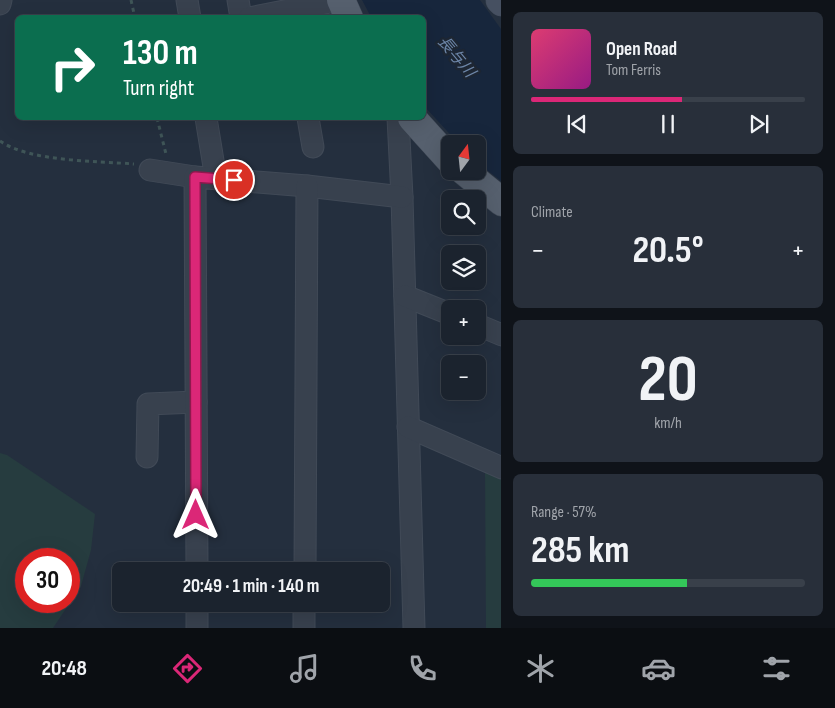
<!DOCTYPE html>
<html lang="en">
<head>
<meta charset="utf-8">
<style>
	body { margin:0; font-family:"Sofia Sans Condensed","Noto Sans JP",sans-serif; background:#282f3a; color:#f1f3f6; height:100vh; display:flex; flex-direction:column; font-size:19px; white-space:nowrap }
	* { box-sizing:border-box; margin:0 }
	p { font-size:16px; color:#a0a4aa }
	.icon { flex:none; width:28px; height:28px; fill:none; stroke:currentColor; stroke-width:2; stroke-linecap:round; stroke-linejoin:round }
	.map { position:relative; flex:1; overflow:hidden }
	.drawer { display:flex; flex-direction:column; gap:12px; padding:12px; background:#0f1319; width:334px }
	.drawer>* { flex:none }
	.top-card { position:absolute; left:15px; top:15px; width:411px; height:105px; border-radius:8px; box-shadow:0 5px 20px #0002,0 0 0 1px #39404a; background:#0b6e4f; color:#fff; overflow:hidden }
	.needle { width:32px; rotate:15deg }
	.buttons { position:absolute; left:441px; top:135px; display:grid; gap:10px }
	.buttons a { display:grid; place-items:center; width:45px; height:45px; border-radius:8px; background:#1b232e; box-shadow:0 5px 20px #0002,0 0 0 1px #39404a; font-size:25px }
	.speed { position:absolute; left:15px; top:548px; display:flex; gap:10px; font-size:25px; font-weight:700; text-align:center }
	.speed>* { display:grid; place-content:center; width:65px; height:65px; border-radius:50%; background:#1b232e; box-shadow:0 5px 20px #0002,0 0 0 1px #39404a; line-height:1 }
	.speed .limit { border:8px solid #d22; background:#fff; color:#111 }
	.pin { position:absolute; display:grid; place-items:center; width:42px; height:42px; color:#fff; margin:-21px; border:2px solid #fff; border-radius:50%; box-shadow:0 1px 5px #0007 }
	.me { position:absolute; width:55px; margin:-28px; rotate:0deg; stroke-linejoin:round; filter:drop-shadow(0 0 4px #0008) }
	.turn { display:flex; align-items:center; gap:18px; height:105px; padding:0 25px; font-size:22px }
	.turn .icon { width:65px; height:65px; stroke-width:2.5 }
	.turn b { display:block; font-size:35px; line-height:42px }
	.big { font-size:38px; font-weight:700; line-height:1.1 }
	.drawer .widget { flex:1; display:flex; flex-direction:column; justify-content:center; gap:8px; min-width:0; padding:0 18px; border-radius:8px; background:#282f3a }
	.drawer .dial { align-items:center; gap:0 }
	.dial b { font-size:65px; line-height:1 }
	.song { display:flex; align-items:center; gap:15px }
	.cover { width:60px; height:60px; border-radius:8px; background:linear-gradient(135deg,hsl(340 70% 55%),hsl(310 70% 35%)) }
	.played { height:5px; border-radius:2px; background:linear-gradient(90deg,#db2777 55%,#39404a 55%) }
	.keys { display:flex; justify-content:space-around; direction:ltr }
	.heat { display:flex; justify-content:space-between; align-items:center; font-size:28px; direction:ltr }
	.charge { height:8px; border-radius:4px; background:linear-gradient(90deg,#34c759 57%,#39404a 0) }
	.trip { position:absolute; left:112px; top:562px; width:278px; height:50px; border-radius:8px; background:#1b232e; box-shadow:0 5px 20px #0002,0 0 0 1px #39404a; font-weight:700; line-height:50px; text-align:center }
	.tabs { display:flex; height:80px; justify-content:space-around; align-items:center; background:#0b0e12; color:#a0a4aa }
	.tabs .icon { width:35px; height:35px }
	.tabs .selected { color:#db2777 }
	.tabs b { font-size:22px; color:#f1f3f6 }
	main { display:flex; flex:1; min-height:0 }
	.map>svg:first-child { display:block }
</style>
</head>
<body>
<main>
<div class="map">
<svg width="502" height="628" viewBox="0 0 502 628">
	<rect width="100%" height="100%" fill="#242f3e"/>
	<g fill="#263c3f" fill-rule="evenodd">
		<path d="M 0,453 L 7,455 L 95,514 L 91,550 L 81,586 L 53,628 L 0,628 ZM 26,559 L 69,559 L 69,601 L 26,601 Z"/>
		<path d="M 489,469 L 501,475 L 501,628 L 486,628 L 485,473 Z"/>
	</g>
	<path fill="#17263c" d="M 362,0 L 480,0 L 501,29 L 501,181 L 478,163 L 478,144 L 459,144 L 424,106 L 424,18 L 371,17 Z"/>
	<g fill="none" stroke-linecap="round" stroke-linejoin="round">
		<defs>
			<g id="street">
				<path d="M 187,0 L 190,18"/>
				<path d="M 238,0 L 241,18"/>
				<path d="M 0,4 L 1,0"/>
				<path d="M 249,18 L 340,0"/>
				<path d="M 206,118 L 216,179"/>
				<path d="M 308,118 L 313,147"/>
				<path d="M 398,118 L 402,197 L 414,628"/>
				<path d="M 150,170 L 195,177"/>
				<path d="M 405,296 L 450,314"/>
				<path d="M 478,325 L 502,335"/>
				<path d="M 408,427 L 502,468"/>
				<path d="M 147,457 L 148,404 L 196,402"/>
				<path d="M 197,571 L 195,177 L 307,186 L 402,197"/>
				<path d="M 305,571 L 307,186"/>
				<path d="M 197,604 L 197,628"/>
				<path d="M 304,628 L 304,604"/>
			</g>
			<path id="secondary" d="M 500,0 L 502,2"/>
			<g id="primary">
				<path d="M 341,0 L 349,18"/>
				<path d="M 412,118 L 450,160"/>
				<path d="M 464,171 L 502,202"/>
			</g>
		</defs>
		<use href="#street" stroke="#414a57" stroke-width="23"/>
		<use href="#secondary" stroke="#414a57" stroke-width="29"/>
		<use href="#primary" stroke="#414a57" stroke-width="29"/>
		<g stroke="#3f5557" stroke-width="3" stroke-dasharray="4 4" stroke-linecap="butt">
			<path d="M 131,0 L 135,18"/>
			<path d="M 157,118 L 166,154"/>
			<path d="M 0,141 C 30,162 97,161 134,164"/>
		</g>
		<use href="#street" stroke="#38414e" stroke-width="21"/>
		<use href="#secondary" stroke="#465061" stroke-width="28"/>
		<use href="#primary" stroke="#56606e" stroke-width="28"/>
	</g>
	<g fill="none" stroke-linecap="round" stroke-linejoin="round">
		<defs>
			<path id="route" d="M 196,515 L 195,177 L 234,180"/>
		</defs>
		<use href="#route" stroke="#8e194d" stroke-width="12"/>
		<use href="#route" stroke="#db2777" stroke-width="9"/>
	</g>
	<g text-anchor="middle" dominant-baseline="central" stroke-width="5" stroke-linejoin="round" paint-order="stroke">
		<g font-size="16" font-style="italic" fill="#6d86a8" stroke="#1d2633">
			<text transform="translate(456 57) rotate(50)">長与川</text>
		</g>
	</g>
</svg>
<div class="buttons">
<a><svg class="needle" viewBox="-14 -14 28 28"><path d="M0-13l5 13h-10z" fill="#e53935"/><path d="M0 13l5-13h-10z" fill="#a0a4aa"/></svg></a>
<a><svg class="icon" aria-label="search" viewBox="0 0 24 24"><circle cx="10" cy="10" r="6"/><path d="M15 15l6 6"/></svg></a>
<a><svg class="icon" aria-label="layers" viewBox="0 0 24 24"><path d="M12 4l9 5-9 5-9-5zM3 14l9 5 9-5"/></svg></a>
<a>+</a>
<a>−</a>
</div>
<div class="speed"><div class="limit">30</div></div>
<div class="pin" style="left:234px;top:180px;background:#d93025"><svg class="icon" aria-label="arrive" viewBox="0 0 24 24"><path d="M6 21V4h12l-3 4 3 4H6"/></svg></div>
<svg class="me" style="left:196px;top:515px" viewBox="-20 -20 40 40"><path d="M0-17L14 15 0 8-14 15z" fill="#db2777" stroke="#fff" stroke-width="4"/></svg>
<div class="trip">20:49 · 1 min · 140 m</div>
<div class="top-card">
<div class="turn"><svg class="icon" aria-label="right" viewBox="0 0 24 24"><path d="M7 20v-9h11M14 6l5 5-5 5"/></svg><div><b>130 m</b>Turn right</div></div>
</div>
</div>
<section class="drawer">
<div class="widget">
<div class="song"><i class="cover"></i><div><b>Open Road</b><p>Tom Ferris</p></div></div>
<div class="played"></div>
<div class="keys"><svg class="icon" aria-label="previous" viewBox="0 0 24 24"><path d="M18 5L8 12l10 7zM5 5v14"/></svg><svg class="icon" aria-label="pause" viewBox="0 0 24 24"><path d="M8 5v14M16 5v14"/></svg><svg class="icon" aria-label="next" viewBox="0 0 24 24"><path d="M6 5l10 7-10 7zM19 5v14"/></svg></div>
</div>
<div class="widget"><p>Climate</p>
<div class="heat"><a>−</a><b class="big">20.5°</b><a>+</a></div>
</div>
<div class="widget dial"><b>20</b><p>km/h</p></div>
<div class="widget"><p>Range · 57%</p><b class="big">285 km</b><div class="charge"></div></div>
</section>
</main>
<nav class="tabs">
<b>20:48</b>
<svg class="icon selected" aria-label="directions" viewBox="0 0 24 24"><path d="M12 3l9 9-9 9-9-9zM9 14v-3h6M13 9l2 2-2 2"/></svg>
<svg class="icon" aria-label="music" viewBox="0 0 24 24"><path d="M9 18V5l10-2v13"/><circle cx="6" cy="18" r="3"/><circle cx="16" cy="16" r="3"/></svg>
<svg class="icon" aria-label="phone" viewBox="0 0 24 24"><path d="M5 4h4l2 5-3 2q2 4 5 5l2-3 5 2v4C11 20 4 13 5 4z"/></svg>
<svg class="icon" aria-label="climate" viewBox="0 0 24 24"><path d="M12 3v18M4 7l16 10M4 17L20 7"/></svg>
<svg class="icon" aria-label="car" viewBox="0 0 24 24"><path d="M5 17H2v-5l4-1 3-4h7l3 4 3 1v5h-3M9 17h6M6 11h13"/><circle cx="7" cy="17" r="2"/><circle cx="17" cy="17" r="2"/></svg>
<svg class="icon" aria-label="filters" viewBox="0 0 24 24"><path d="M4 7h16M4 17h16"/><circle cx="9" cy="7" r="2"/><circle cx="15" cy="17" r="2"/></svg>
</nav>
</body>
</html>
